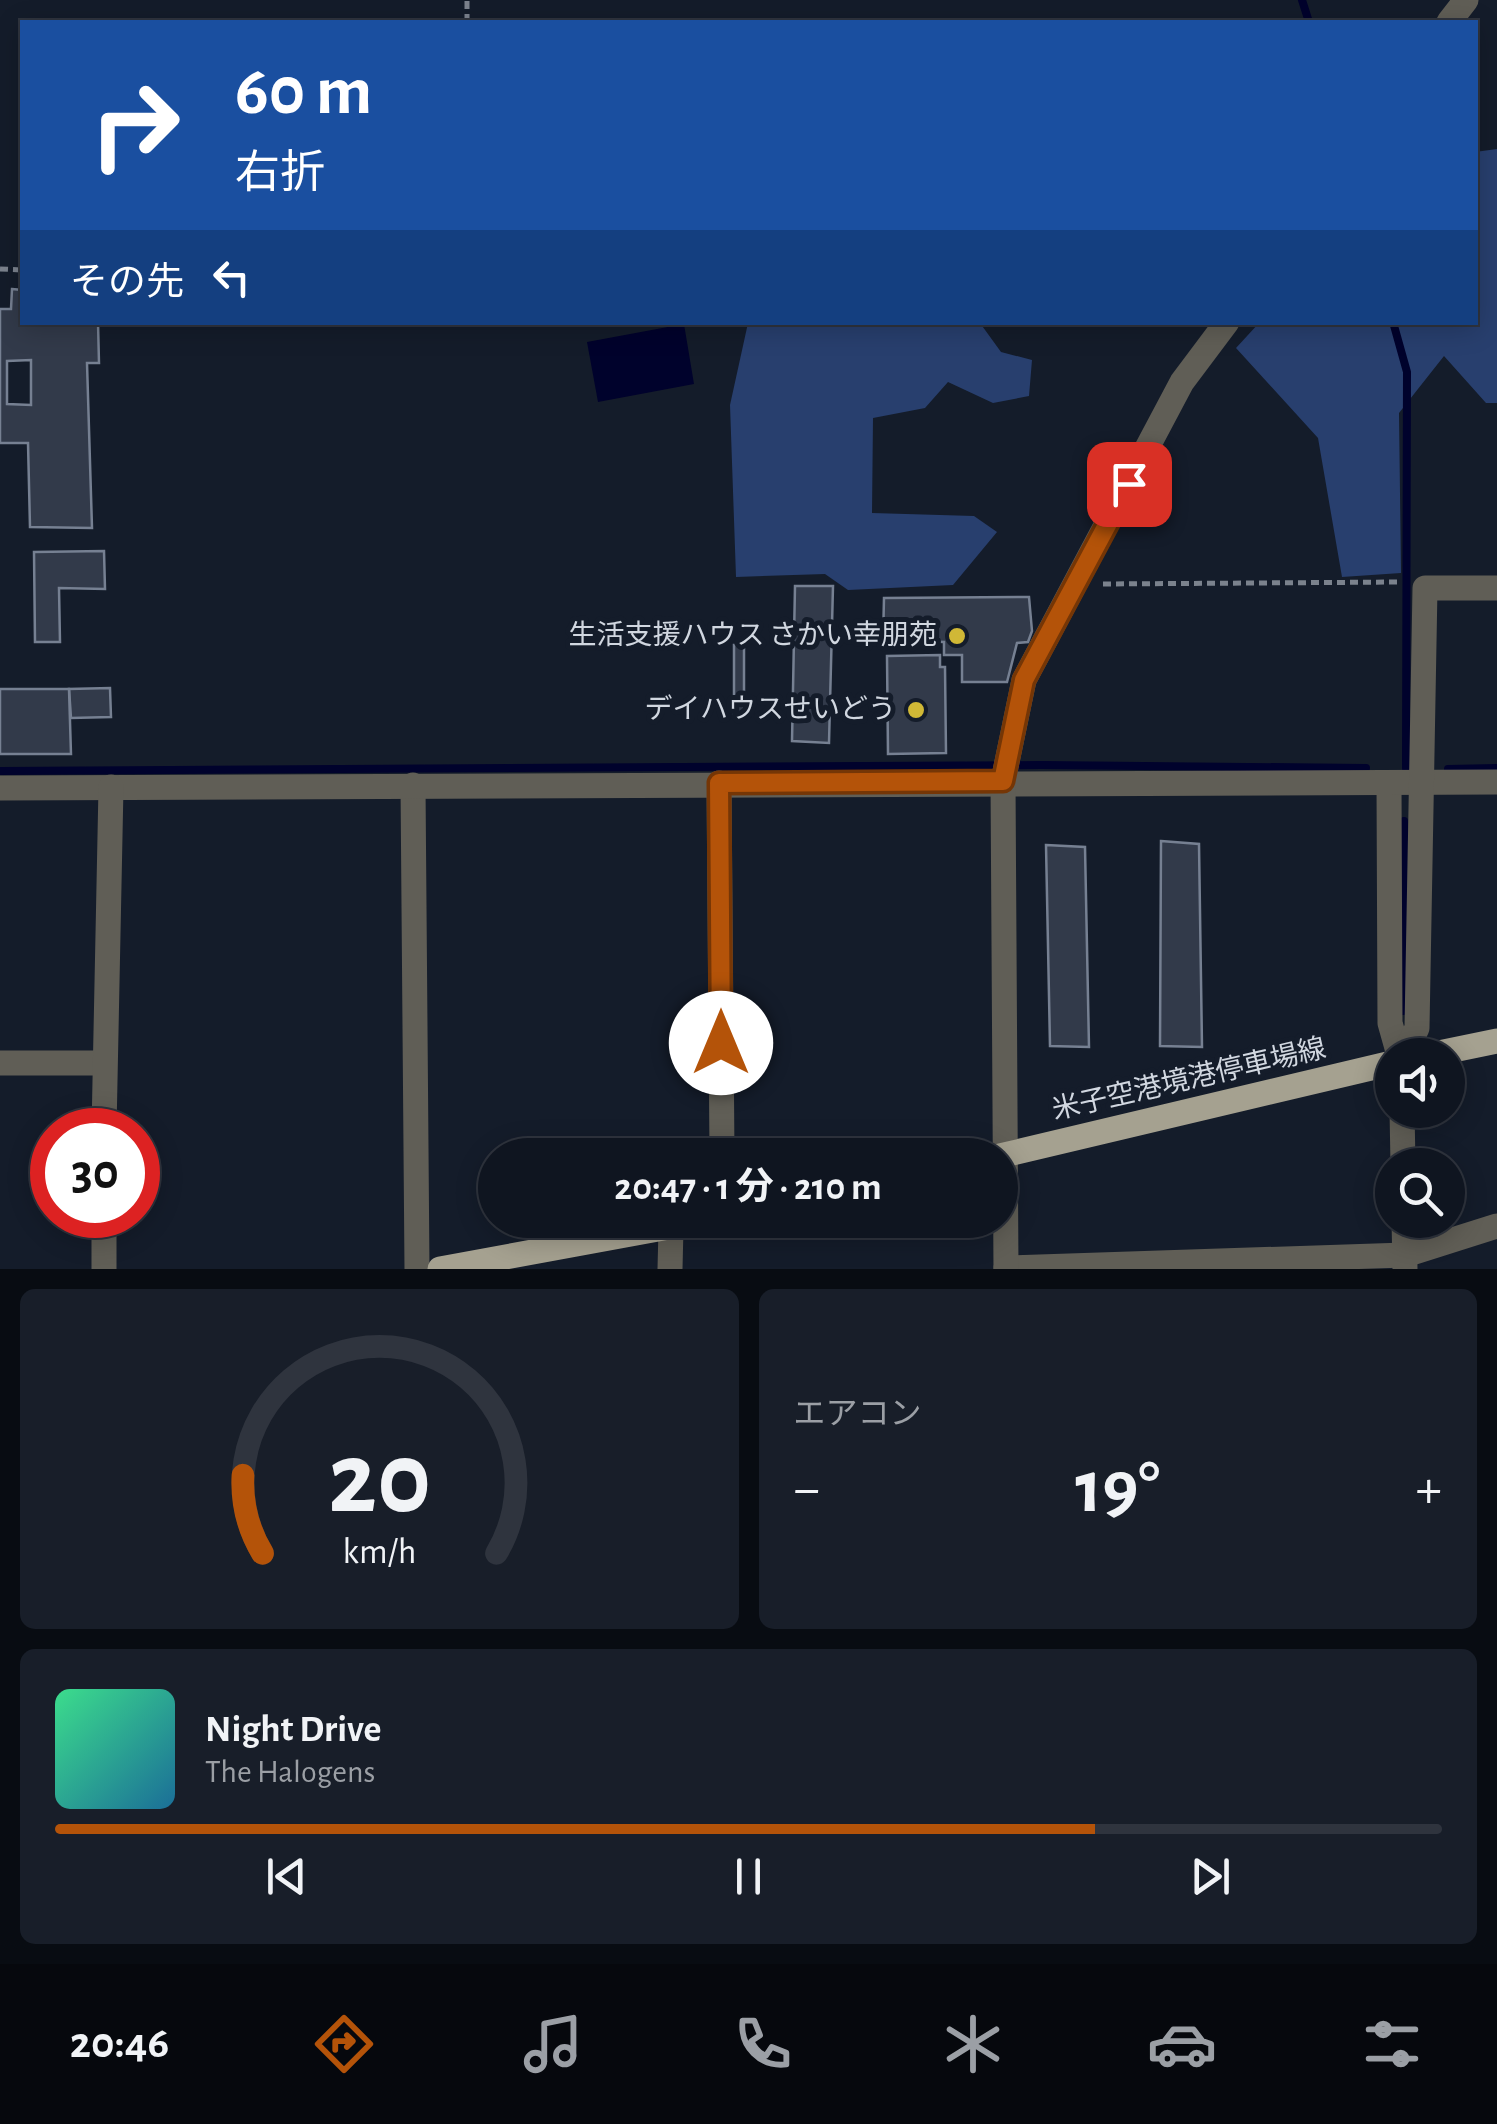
<!DOCTYPE html>
<html lang="ja">
<head>
<meta charset="utf-8">
<style>
	body { margin:0; font-family:"Alegreya Sans","Noto Sans JP",sans-serif; background:#181e29; color:#f1f3f6; height:100vh; display:flex; flex-direction:column; font-size:38px; white-space:nowrap }
	* { box-sizing:border-box; margin:0 }
	p { font-size:32px; color:#9b9fa5 }
	.icon { flex:none; width:55px; height:55px; fill:none; stroke:currentColor; stroke-width:2; stroke-linecap:round; stroke-linejoin:round }
	.map { position:relative; height:1269px; overflow:hidden }
	.panel { display:flex; flex-direction:column; gap:20px; padding:20px; background:#080c12; flex:1 }
	.panel>* { flex:none }
	.guide { position:absolute; left:20px; top:20px; width:1458px; height:305px; border-radius:0px; box-shadow:0 5px 25px #0003,0 0 0 2px #2f343e; background:#1a4fa0; color:#fff; overflow:hidden }
	.fabs { position:absolute; left:1375px; top:1038px; display:grid; gap:20px }
	.fabs a { display:grid; place-items:center; width:90px; height:90px; border-radius:50%; background:#0f1520; box-shadow:0 5px 25px #0003,0 0 0 2px #2f343e; font-size:50px }
	.speed { position:absolute; left:30px; top:1108px; display:flex; gap:20px; font-size:50px; font-weight:700; text-align:center }
	.speed>* { display:grid; place-content:center; width:130px; height:130px; border-radius:50%; background:#0f1520; box-shadow:0 5px 25px #0003,0 0 0 2px #2f343e; line-height:1 }
	.speed .limit { border:15px solid #d22; background:#fff; color:#111 }
	.pin { position:absolute; display:grid; place-items:center; width:85px; height:85px; color:#fff; margin:-42px; border-radius:20px; box-shadow:0 5px 15px #0006 }
	.me { position:absolute; width:110px; margin:-55px; rotate:0deg; stroke-linejoin:round; filter:drop-shadow(0 0 8px #0008) }
	.turn { display:flex; align-items:center; gap:35px; height:210px; padding:0 50px; font-size:45px }
	.turn .icon { width:130px; height:130px; stroke-width:2.5 }
	.turn b { display:block; font-size:70px; line-height:85px }
	.then { display:flex; align-items:center; height:95px; padding:0 50px; background:#0003; gap:20px; font-size:38px }
	.big { font-size:75px; font-weight:700; line-height:1.1 }
	.panel .widget { flex:1; display:flex; flex-direction:column; justify-content:center; gap:15px; min-width:0; padding:0 35px; border-radius:15px; background:#181e29 }
	.panel .dial { align-items:center; gap:0 }
	.dial svg { height:260px; overflow:visible; fill:none; stroke:#2f343e; stroke-width:7; stroke-linecap:round; text-anchor:middle }
	.dial text { fill:#f1f3f6; stroke:none }
	.song { display:flex; align-items:center; gap:30px }
	.cover { width:120px; height:120px; border-radius:15px; background:linear-gradient(135deg,hsl(150 70% 55%),hsl(200 70% 35%)) }
	.played { height:10px; border-radius:5px; background:linear-gradient(90deg,#b45309 75%,#2f343e 75%) }
	.keys { display:flex; justify-content:space-around; direction:ltr }
	.heat { display:flex; justify-content:space-between; align-items:center; font-size:55px; direction:ltr }
	.panel .tiles { flex:1; display:grid; gap:20px; grid-template-columns:1fr 1fr }
	.widget:last-child { grid-column:span 2 }
	.trip { position:absolute; left:478px; top:1138px; width:540px; height:100px; border-radius:50px; background:#0f1520; box-shadow:0 5px 25px #0003,0 0 0 2px #2f343e; font-weight:700; line-height:100px; text-align:center }
	.dock { display:flex; height:160px; justify-content:space-around; align-items:center; background:#06080d; color:#9b9fa5 }
	.dock .icon { width:70px; height:70px }
	.dock .on { color:#b45309 }
	.dock b { font-size:45px; color:#f1f3f6 }
	.map>svg:first-child { display:block }
</style>
</head>
<body>
<div class="map">
<svg width="1497" height="1269" viewBox="0 0 1497 1269">
	<rect width="100%" height="100%" fill="#141c2a"/>
	<g fill="#283f6e">
		<path d="M 1497,149 L 1497,403 L 1486,403 L 1444,356 L 1399,413 L 1401,573 L 1342,577 L 1318,438 L 1236,348 L 1259,323 L 1475,322 L 1475,152 Z"/>
		<path d="M 748,323 L 980,323 L 1001,352 L 1032,360 L 1029,396 L 993,403 L 948,382 L 925,408 L 873,418 L 872,513 L 974,516 L 997,532 L 953,585 L 848,590 L 825,574 L 736,577 L 730,405 Z"/>
	</g>
	<path fill="#00022c" d="M 684,324 L 694,384 L 598,402 L 587,342 Z"/>
	<g fill="none" stroke-linecap="round" stroke-linejoin="round">
		<g stroke="#00022c" stroke-width="8">
			<path d="M 1302,0 L 1309,22"/>
			<path d="M 1393,322 L 1407,372 L 1406,768"/>
			<path d="M 1448,769 L 1497,768"/>
			<path d="M 0,771 L 1041,765 L 1366,768"/>
			<path d="M 1403,1011 L 1404,821"/>
		</g>
	</g>
	<g fill="#323a4a" stroke="#768092" stroke-width="2.5" fill-rule="evenodd">
		<path d="M 12,289 L 22,290 L 22,322 L 98,322 L 99,363 L 87,363 L 92,528 L 30,527 L 28,443 L 0,443 L 0,309 L 11,309 ZM 31,360 L 31,405 L 7,404 L 7,361 Z"/>
		<path d="M 104,551 L 105,589 L 59,588 L 60,642 L 35,642 L 34,552 Z"/>
		<path d="M 795,586 L 833,586 L 829,743 L 792,741 Z"/>
		<path d="M 1029,597 L 1032,631 L 1028,642 L 1017,643 L 1007,682 L 962,682 L 962,655 L 944,655 L 944,642 L 883,640 L 884,598 Z"/>
		<rect x="734" y="645" width="10" height="70"/>
		<path d="M 940,655 L 940,667 L 945,667 L 946,753 L 888,754 L 887,656 Z"/>
		<path d="M 110,688 L 111,717 L 71,718 L 69,689 Z"/>
		<path d="M 0,689 L 69,689 L 71,754 L 0,754 Z"/>
		<path d="M 1161,841 L 1199,844 L 1202,1047 L 1160,1046 Z"/>
		<path d="M 1046,845 L 1085,847 L 1089,1047 L 1050,1046 Z"/>
	</g>
	<g fill="none" stroke-linecap="round" stroke-linejoin="round">
		<g stroke="#7b828d" stroke-width="5" stroke-dasharray="8 5" stroke-linecap="butt">
			<path d="M 467,22 L 467,0"/>
			<path d="M 0,269 L 22,270"/>
			<path d="M 1103,584 L 1402,582"/>
		</g>
		<g stroke="#605e56" stroke-width="25">
			<path d="M 1449,22 L 1466,0"/>
			<path d="M 719,783 L 722,1155"/>
			<path d="M 1389,783 L 1390,1023 L 1399,1055"/>
			<path d="M 413,785 L 417,1269"/>
			<path d="M 0,788 L 1497,782"/>
			<path d="M 1404,1055 L 1417,1028 L 1425,588 L 1497,588"/>
			<path d="M 0,1063 L 104,1063"/>
			<path d="M 1402,1110 L 1403,1165"/>
			<path d="M 104,1130 L 111,787"/>
			<path d="M 1404,1220 L 1405,1269"/>
			<path d="M 1006,1268 L 1405,1255 L 1497,1226"/>
			<path d="M 104,1269 L 104,1215"/>
			<path d="M 670,1269 L 671,1228"/>
			<path d="M 1006,1269 L 1003,781 L 1024,680 L 1182,382 L 1227,322"/>
		</g>
		<g stroke="#a5a190" stroke-width="25">
			<path d="M 1429,1055 L 1497,1041"/>
			<path d="M 1000,1156 L 1392,1063"/>
			<path d="M 440,1269 L 707,1220"/>
		</g>
	</g>
	<g fill="none" stroke-linecap="round" stroke-linejoin="round">
		<defs>
			<path id="route" d="M 721,1043 L 719,783 L 1003,781 L 1024,680 L 1129,484"/>
		</defs>
		<use href="#route" stroke="#753606" stroke-width="25"/>
		<use href="#route" stroke="#b45309" stroke-width="18"/>
	</g>
	<g fill="#d0b836" stroke="#141c2a" stroke-width="4">
		<circle cx="957" cy="636" r="10"/>
		<circle cx="916" cy="710" r="10"/>
	</g>
	<g text-anchor="middle" dominant-baseline="central" stroke-width="10" stroke-linejoin="round" paint-order="stroke">
		<g font-size="28" fill="#d1d7e0" stroke="#141c2a" text-anchor="end">
			<text x="937" y="636">生活支援ハウス さかい幸朋苑</text>
			<text x="896" y="710">デイハウスせいどう</text>
		</g>
		<g font-size="28" fill="#d1d7e0" stroke="#141c2a">
			<text transform="translate(1189 1080) rotate(-13)">米子空港境港停車場線</text>
		</g>
	</g>
</svg>
<div class="fabs">
<a><svg class="icon" aria-label="sound" viewBox="0 0 24 24"><path d="M4 9h4l5-4v14l-5-4H4zM17 9q2 3 0 6"/></svg></a>
<a><svg class="icon" aria-label="search" viewBox="0 0 24 24"><circle cx="10" cy="10" r="6"/><path d="M15 15l6 6"/></svg></a>
</div>
<div class="speed"><div class="limit">30</div></div>
<div class="pin" style="left:1129px;top:484px;background:#d93025"><svg class="icon" aria-label="arrive" viewBox="0 0 24 24"><path d="M6 21V4h12l-3 4 3 4H6"/></svg></div>
<svg class="me" style="left:721px;top:1043px" viewBox="-20 -20 40 40"><circle r="19" fill="#fff"/><path d="M0-13L10 11 0 6-10 11z" fill="#b45309"/></svg>
<div class="trip">20:47 · 1 分 · 210 m</div>
<div class="guide">
<div class="turn"><svg class="icon" aria-label="right" viewBox="0 0 24 24"><path d="M7 20v-9h11M14 6l5 5-5 5"/></svg><div><b>60 m</b>右折</div></div>
<div class="then">その先<svg class="icon" aria-label="left" viewBox="0 0 24 24"><path d="M17 20v-9H6M10 6l-5 5 5 5"/></svg></div>
</div>
</div>
<section class="panel">
<div class="tiles">
<div class="widget dial"><svg viewBox="0 0 100 80">
<path d="M14 69A42 42 0 1 1 86 69"/>
<path d="M14 69A42 42 0 0 1 8 45" stroke="#b45309"/>
<text x="50" y="56" font-size="32" font-weight="700">20</text>
<text x="50" y="72" font-size="11">km/h</text>
</svg></div>
<div class="widget"><p>エアコン</p>
<div class="heat"><a>−</a><b class="big">19°</b><a>+</a></div>
</div>
<div class="widget">
<div class="song"><i class="cover"></i><div><b>Night Drive</b><p>The Halogens</p></div></div>
<div class="played"></div>
<div class="keys"><svg class="icon" aria-label="previous" viewBox="0 0 24 24"><path d="M18 5L8 12l10 7zM5 5v14"/></svg><svg class="icon" aria-label="pause" viewBox="0 0 24 24"><path d="M8 5v14M16 5v14"/></svg><svg class="icon" aria-label="next" viewBox="0 0 24 24"><path d="M6 5l10 7-10 7zM19 5v14"/></svg></div>
</div>
</div>
</section>
<nav class="dock">
<b>20:46</b>
<svg class="icon on" aria-label="directions" viewBox="0 0 24 24"><path d="M12 3l9 9-9 9-9-9zM9 14v-3h6M13 9l2 2-2 2"/></svg>
<svg class="icon" aria-label="music" viewBox="0 0 24 24"><path d="M9 18V5l10-2v13"/><circle cx="6" cy="18" r="3"/><circle cx="16" cy="16" r="3"/></svg>
<svg class="icon" aria-label="phone" viewBox="0 0 24 24"><path d="M5 4h4l2 5-3 2q2 4 5 5l2-3 5 2v4C11 20 4 13 5 4z"/></svg>
<svg class="icon" aria-label="climate" viewBox="0 0 24 24"><path d="M12 3v18M4 7l16 10M4 17L20 7"/></svg>
<svg class="icon" aria-label="car" viewBox="0 0 24 24"><path d="M5 17H2v-5l4-1 3-4h7l3 4 3 1v5h-3M9 17h6M6 11h13"/><circle cx="7" cy="17" r="2"/><circle cx="17" cy="17" r="2"/></svg>
<svg class="icon" aria-label="filters" viewBox="0 0 24 24"><path d="M4 7h16M4 17h16"/><circle cx="9" cy="7" r="2"/><circle cx="15" cy="17" r="2"/></svg>
</nav>
</body>
</html>
